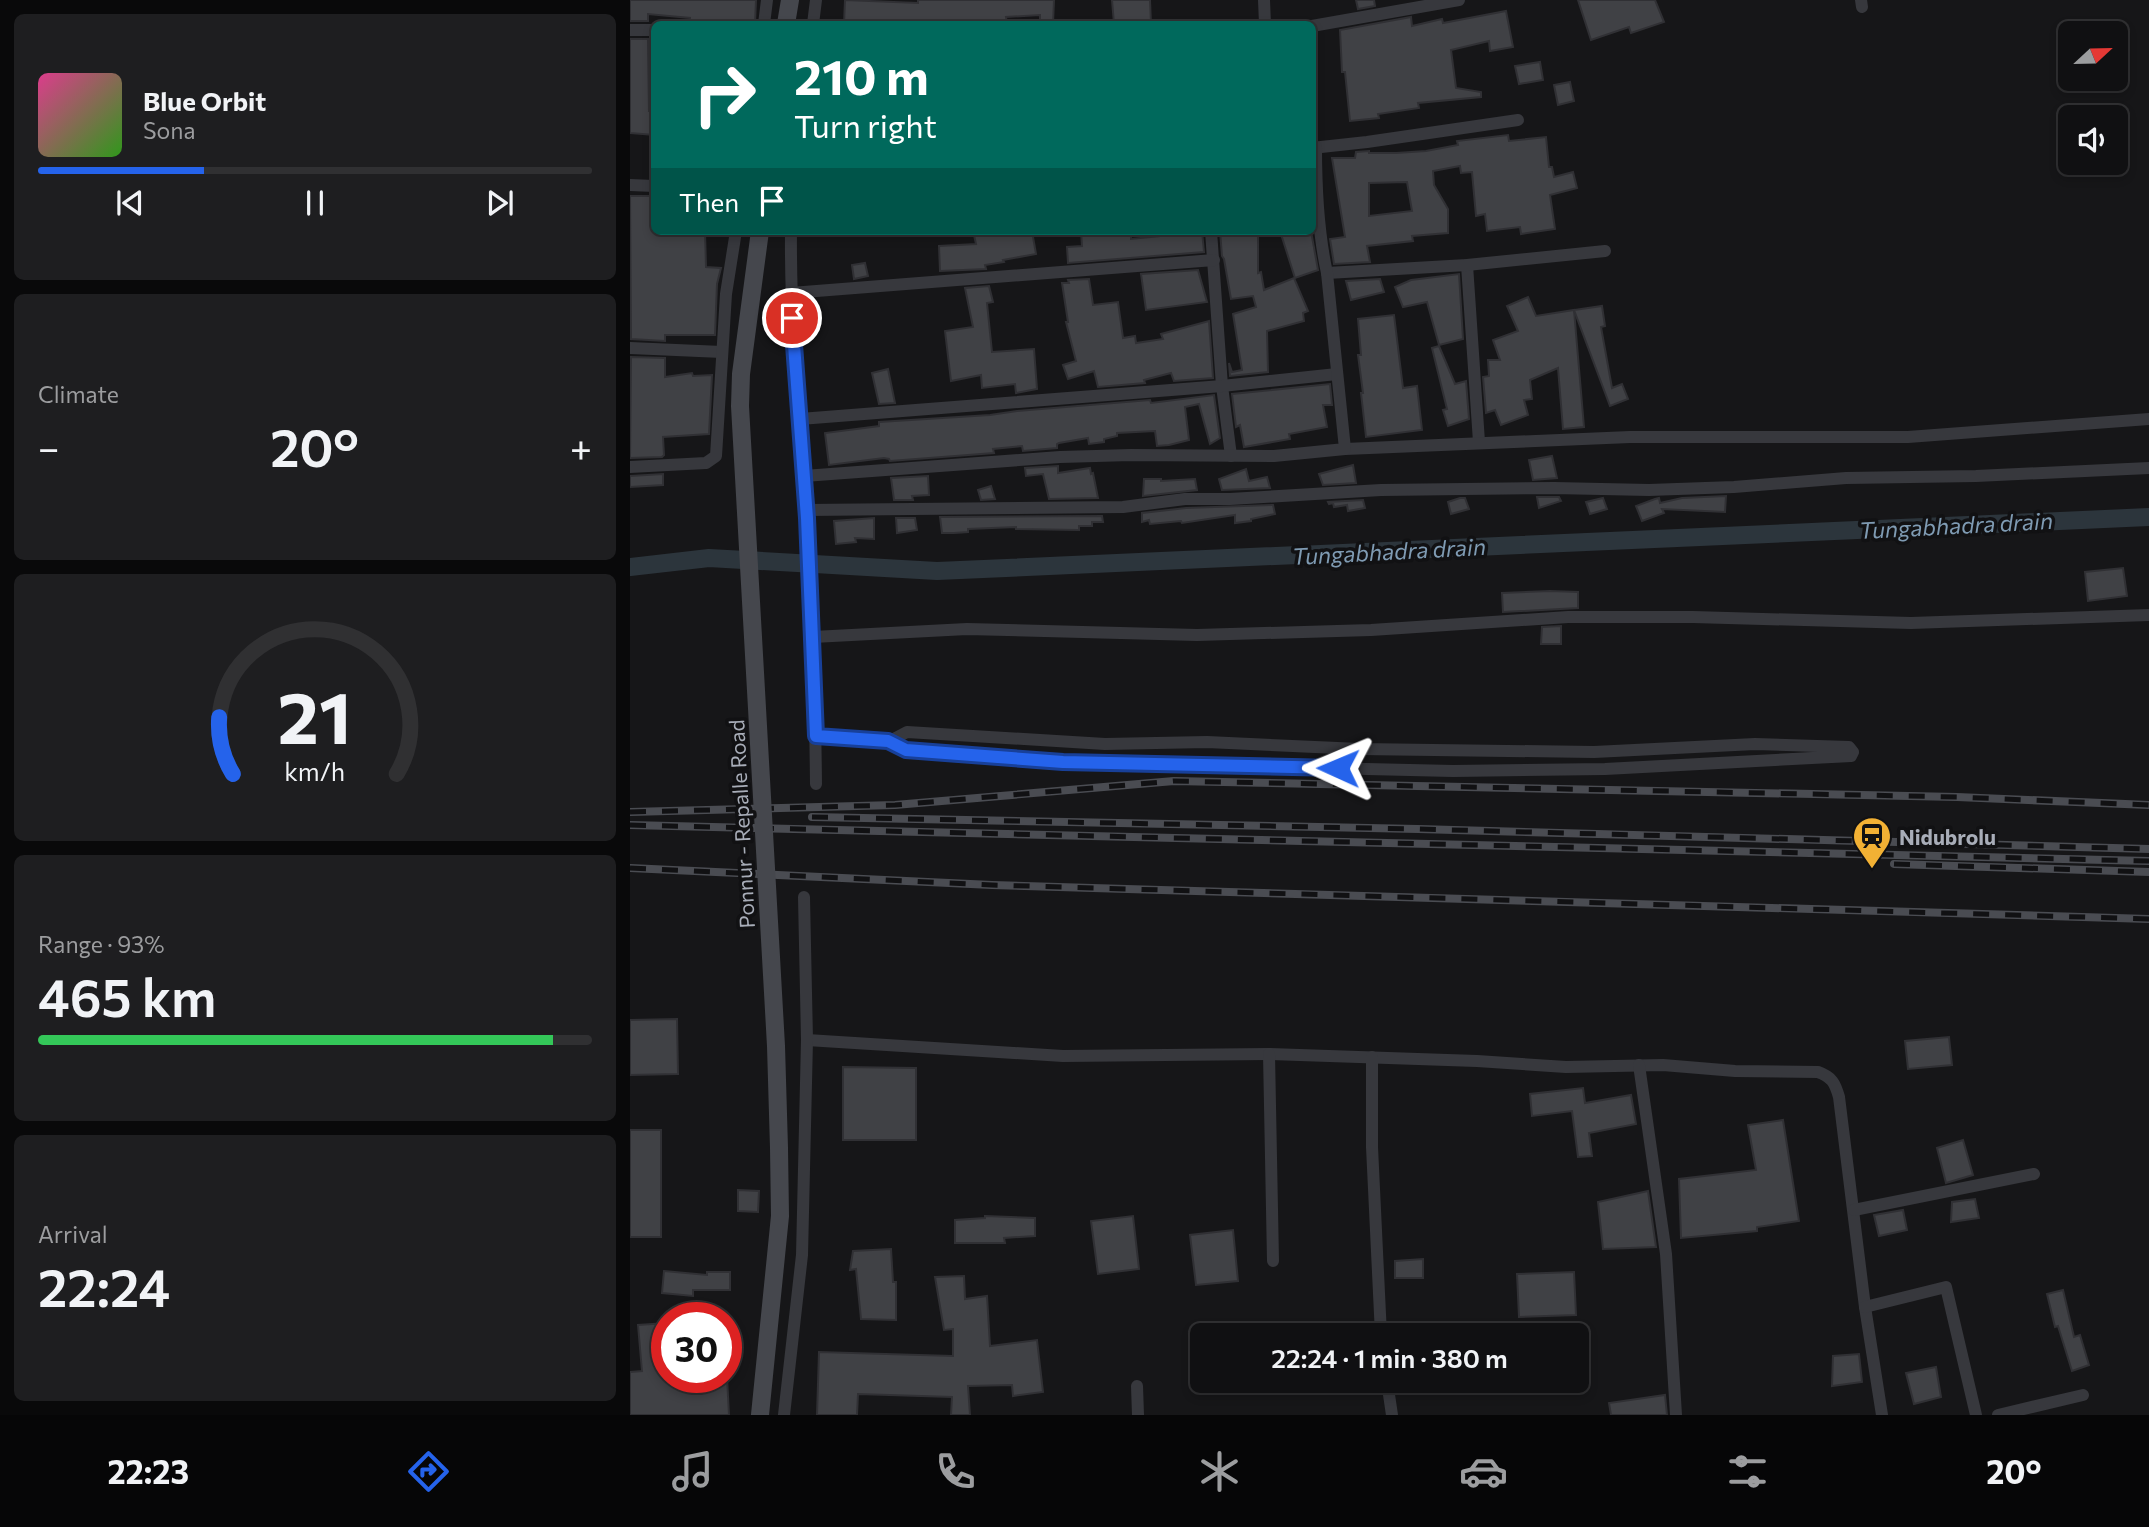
<!DOCTYPE html>
<html lang="en">
<head>
<meta charset="utf-8">
<style>
	body { margin:0; font-family:Commissioner,sans-serif; background:#1e1e20; color:#f1f3f6; height:100vh; display:flex; flex-direction:column; font-size:26px; white-space:nowrap }
	* { box-sizing:border-box; margin:0 }
	p { font-size:23px; color:#9c9d9f }
	.icon { flex:none; width:38px; height:38px; fill:none; stroke:currentColor; stroke-width:2; stroke-linecap:round; stroke-linejoin:round }
	.map { position:relative; flex:1; overflow:hidden }
	.sheet { display:flex; flex-direction:column; gap:14px; padding:14px; background:#09090a; width:630px }
	.sheet>* { flex:none }
	.banner { position:absolute; left:21px; top:21px; width:665px; height:214px; border-radius:10px; box-shadow:0 4px 10px #0003,0 0 0 2px #303032; background:#00695c; color:#fff; overflow:hidden }
	.needle { width:46px; rotate:68deg }
	.fabs { position:absolute; left:1428px; top:21px; display:grid; gap:14px }
	.fabs a { display:grid; place-items:center; width:70px; height:70px; border-radius:10px; background:#101012; box-shadow:0 4px 10px #0003,0 0 0 2px #303032; font-size:35px }
	.speed { position:absolute; left:21px; top:1302px; display:flex; gap:14px; font-size:35px; font-weight:700; text-align:center }
	.speed>* { display:grid; place-content:center; width:91px; height:91px; border-radius:50%; background:#101012; box-shadow:0 4px 10px #0003,0 0 0 2px #303032; line-height:1 }
	.speed .limit { border:10px solid #d22; background:#fff; color:#111 }
	.pin { position:absolute; display:grid; place-items:center; width:60px; height:60px; color:#fff; margin:-30px; border:4px solid #fff; border-radius:50%; box-shadow:0 2px 7px #0007 }
	.me { position:absolute; width:77px; margin:-38px; rotate:271deg; stroke-linejoin:round; filter:drop-shadow(0 0 5px #0008) }
	.turn { display:flex; align-items:center; gap:24px; height:147px; padding:0 28px; font-size:32px }
	.turn .icon { width:91px; height:91px; stroke-width:2.5 }
	.turn b { display:block; font-size:49px; line-height:60px }
	.then { display:flex; align-items:center; height:66px; padding:0 28px; background:#0003; gap:14px; font-size:26px }
	.big { font-size:52px; font-weight:600; line-height:1.1 }
	.sheet .tile { flex:1; display:flex; flex-direction:column; justify-content:center; gap:10px; min-width:0; padding:0 24px; border-radius:10px; background:#1e1e20 }
	.sheet .dial { align-items:center; gap:0 }
	.dial svg { height:182px; overflow:visible; fill:none; stroke:#303032; stroke-width:7; stroke-linecap:round; text-anchor:middle }
	.dial text { fill:#f1f3f6; stroke:none }
	.song { display:flex; align-items:center; gap:21px }
	.cover { width:84px; height:84px; border-radius:10px; background:linear-gradient(135deg,hsl(330 70% 55%),hsl(110 70% 35%)) }
	.played { height:7px; border-radius:4px; background:linear-gradient(90deg,#2563eb 30%,#303032 30%) }
	.keys { display:flex; justify-content:space-around; direction:ltr }
	.heat { display:flex; justify-content:space-between; align-items:center; font-size:38px; direction:ltr }
	.charge { height:10px; border-radius:5px; background:linear-gradient(90deg,#34c759 93%,#303032 0) }
	.trip { position:absolute; left:560px; top:1323px; width:399px; height:70px; border-radius:10px; background:#101012; box-shadow:0 4px 10px #0003,0 0 0 2px #303032; font-weight:600; line-height:70px; text-align:center }
	.dock { display:flex; height:112px; justify-content:space-around; align-items:center; background:#060607; color:#9c9d9f }
	.dock .icon { width:49px; height:49px }
	.dock .selected { color:#2563eb }
	.dock b { font-size:32px; color:#f1f3f6 }
	main { display:flex; flex:1; min-height:0 }
	.map>svg:first-child { display:block }
</style>
</head>
<body>
<main>
<section class="sheet">
<div class="tile">
<div class="song"><i class="cover"></i><div><b>Blue Orbit</b><p>Sona</p></div></div>
<div class="played"></div>
<div class="keys"><svg class="icon" aria-label="previous" viewBox="0 0 24 24"><path d="M18 5L8 12l10 7zM5 5v14"/></svg><svg class="icon" aria-label="pause" viewBox="0 0 24 24"><path d="M8 5v14M16 5v14"/></svg><svg class="icon" aria-label="next" viewBox="0 0 24 24"><path d="M6 5l10 7-10 7zM19 5v14"/></svg></div>
</div>
<div class="tile"><p>Climate</p>
<div class="heat"><a>−</a><b class="big">20°</b><a>+</a></div>
</div>
<div class="tile dial"><svg viewBox="0 0 100 80">
<path d="M14 69A42 42 0 1 1 86 69"/>
<path d="M14 69A42 42 0 0 1 8 44" stroke="#2563eb"/>
<text x="50" y="56" font-size="32" font-weight="700">21</text>
<text x="50" y="72" font-size="11">km/h</text>
</svg></div>
<div class="tile"><p>Range · 93%</p><b class="big">465 km</b><div class="charge"></div></div>
<div class="tile"><p>Arrival</p><b class="big">22:24</b></div>
</section>
<div class="map">
<svg width="1519" height="1415" viewBox="0 0 1519 1415">
	<rect width="100%" height="100%" fill="#161618"/>
	<g fill="none" stroke-linecap="round" stroke-linejoin="round">
		<path stroke="#2c353c" stroke-width="18" d="M 0,567 L 79,558 L 307,571 L 1519,517"/>
	</g>
	<g fill="#404145" stroke="#303034" stroke-width="2" fill-rule="evenodd">
		<path d="M 0,0 L 126,0 L 125,24 L 60,24 L 60,18 L 18,14 L 18,21 L 0,21 Z"/>
		<path d="M 215,0 L 288,3 L 288,0 L 424,0 L 423,24 L 410,24 L 410,15 L 376,17 L 377,24 L 361,24 L 361,21 L 319,21 L 320,24 L 214,24 Z"/>
		<path d="M 482,0 L 520,0 L 521,24 L 484,24 Z"/>
		<path d="M 726,0 L 744,0 L 745,6 L 728,9 Z"/>
		<path d="M 948,0 L 1025,0 L 1034,22 L 1001,33 L 999,27 L 961,40 Z"/>
		<path d="M 876,11 L 883,47 L 860,51 L 859,41 L 821,50 L 826,88 L 851,92 L 851,97 L 788,103 L 789,108 L 748,114 L 749,118 L 720,121 L 715,72 L 712,72 L 710,30 L 781,17 L 782,26 L 812,19 L 813,23 Z"/>
		<path d="M 0,39 L 18,39 L 19,111 L 24,111 L 24,135 L 0,133 Z"/>
		<path d="M 910,62 L 913,80 L 889,84 L 885,66 Z"/>
		<path d="M 940,82 L 944,101 L 928,105 L 924,85 Z"/>
		<path d="M 878,135 L 879,141 L 916,137 L 919,167 L 922,167 L 924,177 L 943,172 L 947,188 L 920,195 L 925,229 L 891,234 L 890,227 L 857,231 L 855,214 L 846,216 L 842,172 L 831,173 L 830,166 L 803,171 L 804,185 L 818,209 L 818,233 L 782,236 L 783,241 L 737,246 L 740,262 L 704,264 L 700,239 L 715,237 L 702,158 L 725,158 L 726,152 L 739,151 L 739,153 L 766,153 L 796,151 L 828,145 L 827,141 ZM 777,182 L 782,211 L 739,216 L 739,183 Z"/>
		<path d="M 0,196 L 24,196 L 24,231 L 75,231 L 76,267 L 91,268 L 87,284 L 85,335 L 35,335 L 35,341 L 1,339 Z"/>
		<path d="M 365,231 L 402,231 L 406,254 L 373,260 L 374,262 L 355,265 L 356,269 L 310,271 L 309,246 L 346,244 L 344,235 Z"/>
		<path d="M 451,231 L 501,231 L 501,239 L 540,235 L 540,231 L 572,231 L 574,252 L 438,263 L 437,247 L 452,246 Z"/>
		<path d="M 590,231 L 628,231 L 628,273 L 631,272 L 634,290 L 664,278 L 678,311 L 673,313 L 674,321 L 637,331 L 638,372 L 600,376 L 599,363 L 602,372 L 612,370 L 603,314 L 626,307 L 623,296 L 601,299 L 594,259 L 592,256 Z"/>
		<path d="M 650,231 L 681,231 L 688,270 L 665,278 Z"/>
		<path d="M 235,263 L 238,276 L 224,279 L 222,265 Z"/>
		<path d="M 568,270 L 577,302 L 516,310 L 511,274 Z"/>
		<path d="M 829,274 L 833,339 L 809,345 L 797,302 L 773,307 L 765,287 L 781,280 Z"/>
		<path d="M 459,279 L 463,305 L 488,302 L 493,338 L 505,336 L 506,343 L 533,339 L 531,334 L 579,321 L 583,378 L 544,381 L 541,373 L 514,380 L 515,383 L 468,387 L 464,371 L 438,379 L 433,365 L 446,361 L 436,322 L 438,322 L 432,283 L 439,283 L 438,280 Z"/>
		<path d="M 750,279 L 754,292 L 721,300 L 716,281 Z"/>
		<path d="M 359,286 L 363,302 L 357,303 L 362,352 L 404,349 L 407,389 L 386,393 L 385,384 L 352,388 L 351,375 L 321,381 L 315,331 L 343,327 L 335,288 Z"/>
		<path d="M 898,297 L 906,316 L 944,310 L 954,427 L 933,429 L 928,368 L 900,380 L 902,399 L 894,400 L 898,415 L 871,425 L 865,410 L 856,413 L 853,377 L 859,376 L 858,360 L 870,360 L 863,340 L 888,331 L 877,306 Z"/>
		<path d="M 972,306 L 975,326 L 971,327 L 982,388 L 992,384 L 998,399 L 980,406 L 944,310 Z"/>
		<path d="M 764,315 L 773,388 L 787,386 L 792,430 L 736,437 L 731,393 L 733,393 L 728,355 L 731,355 L 728,319 Z"/>
		<path d="M 809,346 L 825,384 L 836,381 L 839,419 L 818,426 L 813,410 L 817,409 L 802,348 Z"/>
		<path d="M 1,357 L 35,358 L 35,377 L 62,373 L 63,376 L 82,375 L 79,434 L 33,437 L 34,455 L 32,457 L 0,458 Z"/>
		<path d="M 258,369 L 265,403 L 249,404 L 242,373 Z"/>
		<path d="M 700,384 L 702,405 L 693,405 L 697,427 L 659,434 L 660,439 L 614,447 L 610,425 L 606,427 L 602,394 Z"/>
		<path d="M 584,395 L 590,438 L 580,444 L 569,404 L 555,407 L 559,440 L 539,445 L 527,446 L 525,431 L 487,433 L 487,436 L 474,439 L 474,442 L 459,444 L 458,438 L 429,443 L 427,444 L 427,448 L 393,451 L 392,446 L 363,449 L 364,453 L 260,461 L 259,459 L 254,458 L 199,465 L 195,433 L 249,426 L 249,422 L 360,415 L 387,411 L 520,400 L 521,403 Z"/>
		<path d="M 922,456 L 927,478 L 903,480 L 899,460 Z"/>
		<path d="M 723,465 L 726,483 L 693,485 L 689,474 Z"/>
		<path d="M 428,466 L 428,473 L 460,468 L 461,474 L 463,473 L 468,498 L 419,499 L 413,474 L 396,476 L 395,468 Z"/>
		<path d="M 616,469 L 619,481 L 637,477 L 640,488 L 592,490 L 589,479 Z"/>
		<path d="M 33,474 L 33,485 L 0,487 L 0,476 Z"/>
		<path d="M 298,476 L 299,495 L 282,496 L 283,500 L 264,500 L 261,478 Z"/>
		<path d="M 514,479 L 531,479 L 531,481 L 565,479 L 567,490 L 513,496 Z"/>
		<path d="M 361,486 L 365,499 L 351,500 L 348,490 Z"/>
		<path d="M 1096,496 L 1095,512 L 1032,509 L 1034,513 L 1012,521 L 1006,506 L 1025,499 L 1029,498 L 1030,503 L 1052,498 Z"/>
		<path d="M 907,497 L 929,497 L 931,501 L 909,508 Z"/>
		<path d="M 830,498 L 835,498 L 839,509 L 821,514 L 818,502 Z"/>
		<path d="M 973,498 L 977,509 L 960,514 L 956,502 Z"/>
		<path d="M 733,500 L 735,508 L 718,511 L 717,505 L 704,507 L 703,503 L 699,504 L 698,502 Z"/>
		<path d="M 643,505 L 645,514 L 621,519 L 621,521 L 605,523 L 605,515 L 552,523 L 551,521 L 520,524 L 519,520 L 512,522 L 512,513 L 556,508 Z"/>
		<path d="M 472,516 L 473,522 L 462,522 L 462,526 L 449,526 L 449,530 L 386,529 L 386,527 L 338,529 L 338,532 L 324,533 L 312,533 L 310,517 Z"/>
		<path d="M 244,518 L 244,539 L 225,538 L 226,542 L 206,544 L 204,521 Z"/>
		<path d="M 266,518 L 285,518 L 287,530 L 267,533 Z"/>
		<path d="M 1493,568 L 1497,596 L 1458,601 L 1455,572 Z"/>
		<path d="M 920,591 L 948,592 L 948,608 L 873,612 L 872,593 Z"/>
		<path d="M 931,626 L 931,644 L 911,644 L 912,627 Z"/>
		<path d="M 47,1019 L 48,1074 L 0,1075 L 0,1020 Z"/>
		<path d="M 1319,1037 L 1322,1065 L 1278,1069 L 1275,1041 Z"/>
		<path d="M 213,1067 L 286,1068 L 286,1140 L 213,1140 Z"/>
		<path d="M 953,1088 L 955,1103 L 1001,1095 L 1006,1124 L 959,1133 L 962,1156 L 948,1157 L 942,1111 L 902,1116 L 900,1094 Z"/>
		<path d="M 1153,1120 L 1169,1221 L 1127,1227 L 1127,1231 L 1051,1238 L 1049,1179 L 1126,1170 L 1118,1125 Z"/>
		<rect x="0" y="1130" width="31" height="107"/>
		<path d="M 1333,1140 L 1343,1175 L 1316,1183 L 1307,1148 Z"/>
		<path d="M 108,1190 L 129,1191 L 128,1212 L 108,1211 Z"/>
		<path d="M 1018,1191 L 1026,1247 L 973,1249 L 968,1202 Z"/>
		<path d="M 1345,1199 L 1349,1218 L 1321,1222 L 1322,1202 Z"/>
		<path d="M 1273,1210 L 1277,1230 L 1249,1236 L 1244,1215 Z"/>
		<path d="M 355,1216 L 405,1218 L 405,1236 L 374,1238 L 375,1243 L 325,1243 L 325,1220 L 355,1218 Z"/>
		<path d="M 503,1216 L 509,1269 L 468,1274 L 461,1221 Z"/>
		<path d="M 603,1230 L 608,1281 L 566,1285 L 560,1235 Z"/>
		<path d="M 261,1249 L 263,1282 L 266,1282 L 266,1320 L 231,1319 L 226,1269 L 220,1270 L 223,1251 Z"/>
		<path d="M 793,1259 L 793,1278 L 765,1278 L 765,1261 Z"/>
		<path d="M 34,1271 L 77,1275 L 77,1272 L 100,1272 L 100,1290 L 63,1290 L 63,1296 L 32,1293 Z"/>
		<path d="M 944,1272 L 946,1315 L 889,1317 L 887,1274 Z"/>
		<path d="M 334,1276 L 335,1299 L 357,1296 L 360,1346 L 407,1340 L 413,1392 L 383,1396 L 382,1385 L 338,1386 L 340,1415 L 321,1415 L 322,1397 L 228,1394 L 227,1415 L 187,1415 L 189,1352 L 323,1356 L 323,1329 L 314,1330 L 305,1277 Z"/>
		<path d="M 1433,1290 L 1444,1337 L 1450,1335 L 1459,1365 L 1442,1371 L 1428,1326 L 1425,1327 L 1417,1294 Z"/>
		<path d="M 37,1323 L 37,1377 L 97,1377 L 99,1415 L 0,1415 L 0,1372 L 12,1371 L 8,1325 Z"/>
		<path d="M 1229,1354 L 1232,1382 L 1202,1386 L 1203,1356 Z"/>
		<path d="M 1306,1367 L 1311,1397 L 1284,1404 L 1276,1373 Z"/>
		<path d="M 1035,1395 L 1037,1415 L 981,1415 L 979,1403 Z"/>
	</g>
	<g fill="none" stroke-linecap="round" stroke-linejoin="round">
		<g stroke="#37383d" stroke-width="12">
			<path d="M 634,0 L 635,24"/>
			<path d="M 1231,0 L 1232,7"/>
			<path d="M 134,24 L 137,0"/>
			<path d="M 183,24 L 186,0"/>
			<path d="M 682,26 L 829,0"/>
			<path d="M 0,30 L 24,30"/>
			<path d="M 682,148 L 737,142 L 888,120"/>
			<path d="M 0,185 L 24,186"/>
			<path d="M 161,231 C 160,327 170,422 177,518 C 183,606 185,695 186,784"/>
			<path d="M 581,231 L 592,386 L 601,456"/>
			<path d="M 837,265 L 849,442"/>
			<path d="M 697,273 L 837,265 L 975,251"/>
			<path d="M 161,293 L 584,260"/>
			<path d="M 0,348 L 92,352"/>
			<path d="M 170,419 L 592,386 L 707,374"/>
			<path d="M 715,449 L 1000,437 L 1278,437 L 1519,419"/>
			<path d="M 0,467 L 76,463 L 86,456 L 96,294 L 106,231"/>
			<path d="M 174,476 L 430,457 L 501,455 L 644,456 L 715,449 L 697,273 C 688,232 686,189 686,147"/>
			<path d="M 176,510 L 493,507 L 555,499 L 600,499 L 751,490 L 924,488 L 1019,490 L 1104,487 L 1216,478 L 1346,476 L 1519,468"/>
			<path d="M 183,637 L 337,629 L 567,635 L 741,630 L 938,617 L 1063,617 L 1281,623 L 1519,615"/>
			<path d="M 186,736 L 258,742 L 277,750 L 433,762 L 823,771 L 975,769 L 1221,756 L 1223,752 L 1219,747 L 1125,744 L 964,752 L 730,749 L 577,742 L 475,744 L 277,732 L 258,742"/>
			<path d="M 177,1040 L 433,1056 L 639,1054 L 847,1061 L 936,1067 L 1033,1065 L 1105,1071 L 1188,1072 C 1202,1077 1205,1083 1209,1097 L 1235,1307 L 1252,1415"/>
			<path d="M 639,1054 L 643,1261"/>
			<path d="M 742,1057 L 742,1147 L 751,1335"/>
			<path d="M 1009,1065 L 1036,1254 L 1046,1415"/>
			<path d="M 1224,1210 L 1404,1174"/>
			<path d="M 1235,1307 L 1316,1287 L 1346,1415"/>
			<path d="M 757,1381 L 762,1415"/>
			<path d="M 507,1386 L 508,1415"/>
			<path d="M 154,1415 L 172,1255 L 177,1040 L 174,897"/>
			<path d="M 1368,1415 L 1453,1395"/>
		</g>
		<path stroke="#45474d" stroke-width="18" d="M 156,24 L 160,0"/>
		<defs>
			<g id="rail">
				<path d="M 0,812 L 265,805 L 544,781 L 1327,797 L 1519,805"/>
				<path d="M 182,817 L 788,829 L 1519,849"/>
				<path d="M 0,825 L 1519,861"/>
				<path d="M 1264,864 L 1519,872"/>
				<path d="M 0,868 L 362,885 L 1519,919"/>
			</g>
		</defs>
		<use href="#rail" stroke="#4a4c52" stroke-width="8"/>
		<use href="#rail" stroke="#111113" stroke-width="5" stroke-dasharray="16" stroke-linecap="butt"/>
		<path stroke="#45474d" stroke-width="18" d="M 130,231 L 111,374 L 110,406 L 146,1046 L 149,1148 L 150,1216 L 130,1415"/>
	</g>
	<g fill="none" stroke-linecap="round" stroke-linejoin="round">
		<defs>
			<path id="route" d="M 162,318 L 177,518 L 186,736 L 258,741 L 276,750 L 433,762 L 708,768"/>
		</defs>
		<use href="#route" stroke="#184099" stroke-width="18"/>
		<use href="#route" stroke="#2563eb" stroke-width="12"/>
	</g>
	<defs>
		<symbol id="station-pin" viewBox="-11 -11 22 30"><path d="M0 17L-7.5 6A9.5 9.5 0 1 1 7.5 6Z" fill="#f2b134" stroke="#111113"/><path d="M-3-6H3Q5-6 5-4V2Q5 4 3 4L4.5 6H3L1.5 4h-3L-3 6H-4.5L-3 4Q-5 4-5 2V-4Q-5-6-3-6ZM-3.5-4v3h7v-3ZM-3.5 1v1.5H-2V1ZM2 1v1.5H3.5V1Z" fill="#111"/></symbol>
	</defs>
	<g fill-rule="evenodd">
		<use href="#station-pin" x="1220" y="814" width="44" height="60"/>
	</g>
	<g text-anchor="middle" dominant-baseline="central" stroke-width="7" stroke-linejoin="round" paint-order="stroke">
		<g font-size="21" fill="#a8adb8" stroke="#111113">
			<text transform="translate(111 824) rotate(-93)">Ponnur - Repalle Road</text>
		</g>
		<g font-size="21" font-weight="bold" fill="#a8adb8" stroke="#111113" text-anchor="start">
			<text x="1269" y="836">Nidubrolu</text>
		</g>
		<g font-size="23" font-style="italic" fill="#7f9bb3" stroke="#111113">
			<text transform="translate(1326 525) rotate(-3)">Tungabhadra drain</text>
			<text transform="translate(759 551) rotate(-3)">Tungabhadra drain</text>
		</g>
	</g>
</svg>
<div class="fabs">
<a><svg class="needle" viewBox="-14 -14 28 28"><path d="M0-13l5 13h-10z" fill="#e53935"/><path d="M0 13l5-13h-10z" fill="#9c9d9f"/></svg></a>
<a><svg class="icon" aria-label="sound" viewBox="0 0 24 24"><path d="M4 9h4l5-4v14l-5-4H4zM17 9q2 3 0 6"/></svg></a>
</div>
<div class="speed"><div class="limit">30</div></div>
<div class="pin" style="left:162px;top:318px;background:#d93025"><svg class="icon" aria-label="arrive" viewBox="0 0 24 24"><path d="M6 21V4h12l-3 4 3 4H6"/></svg></div>
<svg class="me" style="left:708px;top:768px" viewBox="-20 -20 40 40"><path d="M0-17L14 15 0 8-14 15z" fill="#2563eb" stroke="#fff" stroke-width="4"/></svg>
<div class="trip">22:24 · 1 min · 380 m</div>
<div class="banner">
<div class="turn"><svg class="icon" aria-label="right" viewBox="0 0 24 24"><path d="M7 20v-9h11M14 6l5 5-5 5"/></svg><div><b>210 m</b>Turn right</div></div>
<div class="then">Then<svg class="icon" aria-label="arrive" viewBox="0 0 24 24"><path d="M6 21V4h12l-3 4 3 4H6"/></svg></div>
</div>
</div>
</main>
<nav class="dock">
<b>22:23</b>
<svg class="icon selected" aria-label="directions" viewBox="0 0 24 24"><path d="M12 3l9 9-9 9-9-9zM9 14v-3h6M13 9l2 2-2 2"/></svg>
<svg class="icon" aria-label="music" viewBox="0 0 24 24"><path d="M9 18V5l10-2v13"/><circle cx="6" cy="18" r="3"/><circle cx="16" cy="16" r="3"/></svg>
<svg class="icon" aria-label="phone" viewBox="0 0 24 24"><path d="M5 4h4l2 5-3 2q2 4 5 5l2-3 5 2v4C11 20 4 13 5 4z"/></svg>
<svg class="icon" aria-label="climate" viewBox="0 0 24 24"><path d="M12 3v18M4 7l16 10M4 17L20 7"/></svg>
<svg class="icon" aria-label="car" viewBox="0 0 24 24"><path d="M5 17H2v-5l4-1 3-4h7l3 4 3 1v5h-3M9 17h6M6 11h13"/><circle cx="7" cy="17" r="2"/><circle cx="17" cy="17" r="2"/></svg>
<svg class="icon" aria-label="filters" viewBox="0 0 24 24"><path d="M4 7h16M4 17h16"/><circle cx="9" cy="7" r="2"/><circle cx="15" cy="17" r="2"/></svg>
<b>20°</b>
</nav>
</body>
</html>
